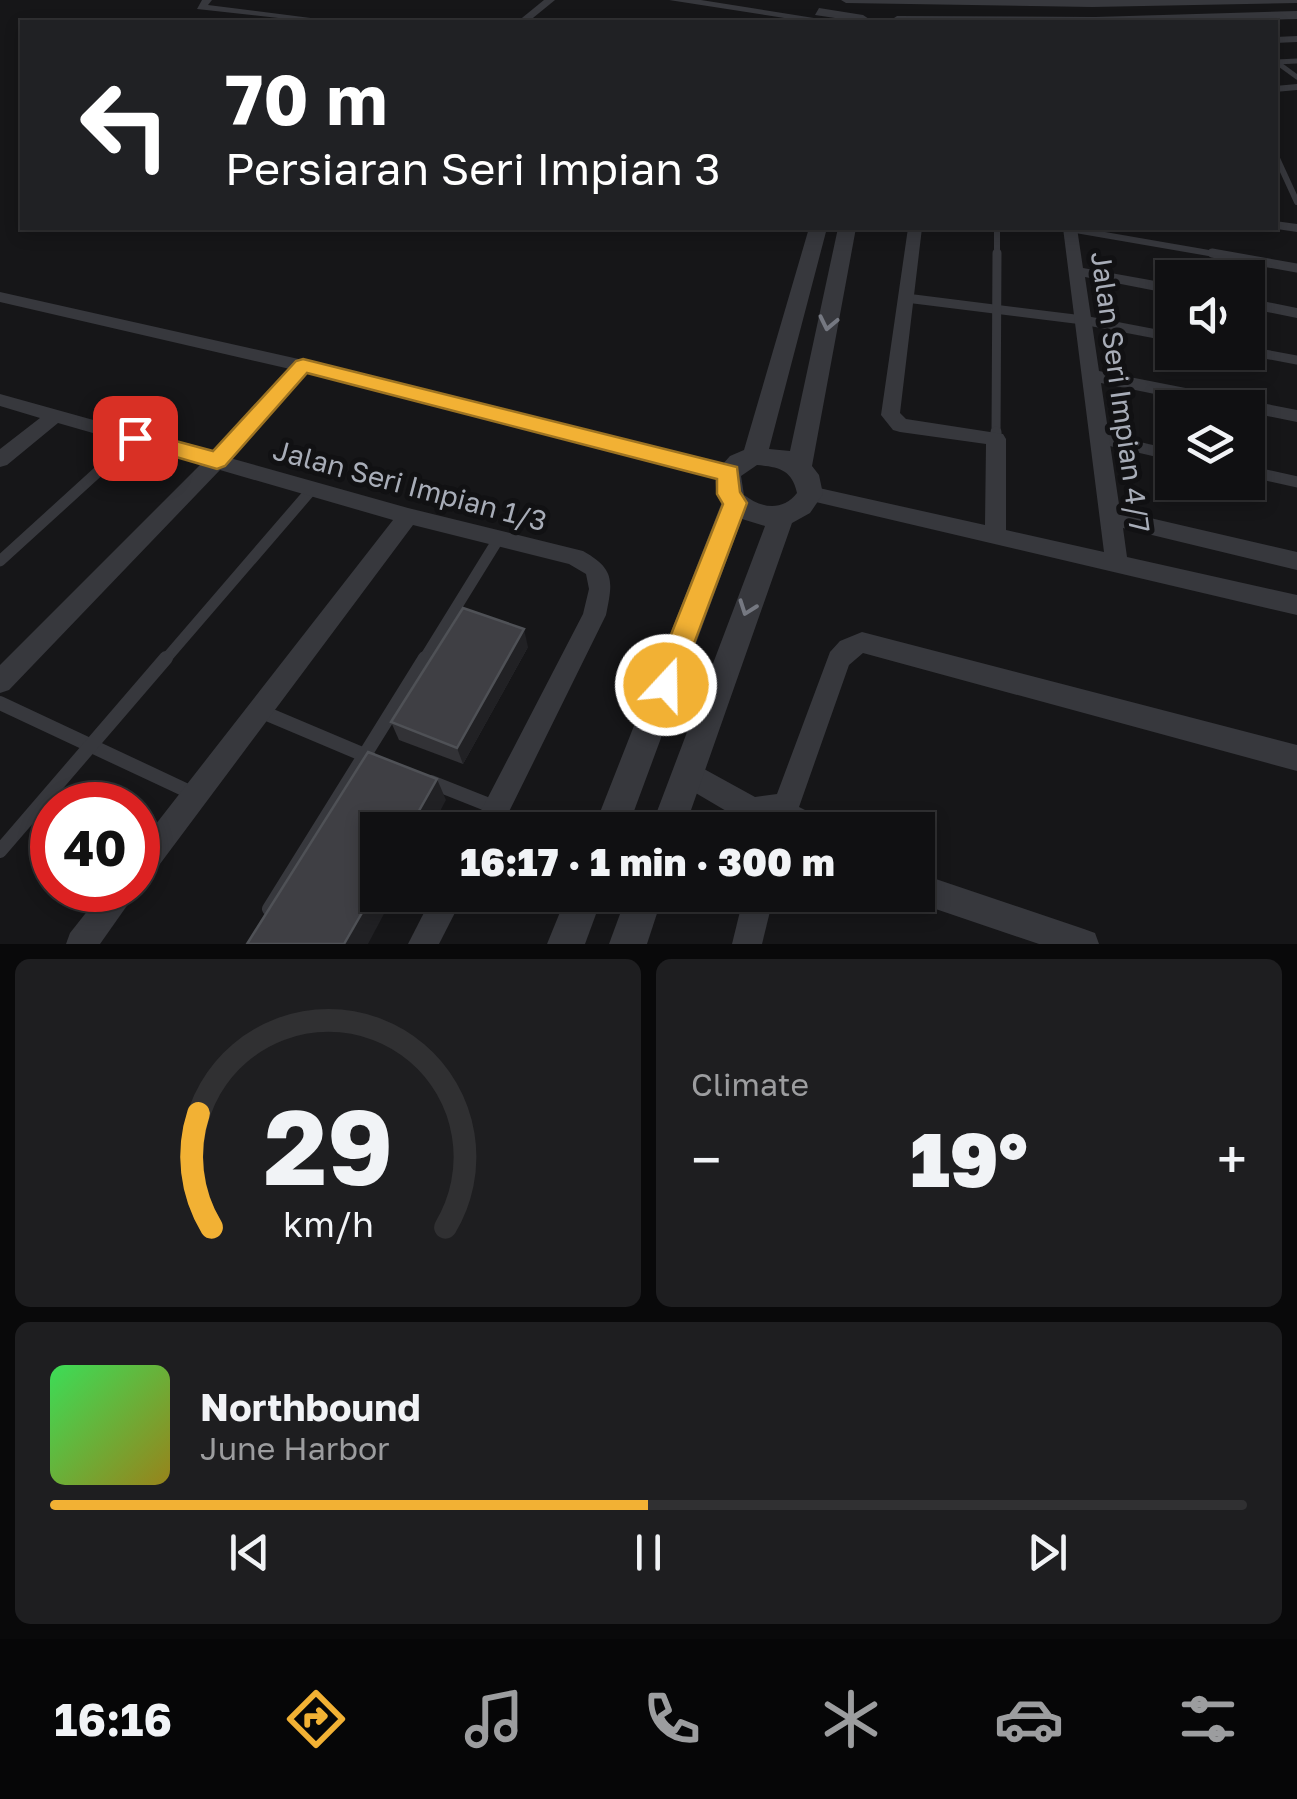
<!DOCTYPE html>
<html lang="en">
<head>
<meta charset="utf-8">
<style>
	body { margin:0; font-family:"Golos Text",sans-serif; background:#1e1e20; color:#f1f3f6; height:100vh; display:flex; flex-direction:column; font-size:38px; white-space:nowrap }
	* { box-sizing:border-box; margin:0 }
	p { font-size:32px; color:#9c9d9f }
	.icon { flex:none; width:55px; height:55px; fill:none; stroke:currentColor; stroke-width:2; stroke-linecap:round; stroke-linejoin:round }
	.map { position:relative; height:944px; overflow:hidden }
	.drawer { display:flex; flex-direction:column; gap:15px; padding:15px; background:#09090a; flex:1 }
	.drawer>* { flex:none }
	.banner { position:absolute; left:20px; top:20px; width:1258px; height:210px; border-radius:0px; box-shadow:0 5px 15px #0003,0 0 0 2px #303032; background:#202124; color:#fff; overflow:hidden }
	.controls { position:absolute; left:1155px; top:260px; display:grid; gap:20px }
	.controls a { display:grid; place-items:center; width:110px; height:110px; border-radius:0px; background:#101012; box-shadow:0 5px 15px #0003,0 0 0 2px #303032; font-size:50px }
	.speed { position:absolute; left:30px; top:782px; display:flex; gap:20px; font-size:50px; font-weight:700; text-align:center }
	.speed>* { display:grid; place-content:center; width:130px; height:130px; border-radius:50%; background:#101012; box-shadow:0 5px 15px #0003,0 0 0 2px #303032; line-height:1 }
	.speed .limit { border:15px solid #d22; background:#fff; color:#111 }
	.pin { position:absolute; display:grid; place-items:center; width:85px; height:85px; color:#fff; margin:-42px; border-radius:20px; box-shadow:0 5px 15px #0006 }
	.me { position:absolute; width:110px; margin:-55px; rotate:21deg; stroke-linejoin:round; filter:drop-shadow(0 0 8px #0008) }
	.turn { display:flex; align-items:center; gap:35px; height:210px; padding:0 40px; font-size:45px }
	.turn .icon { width:130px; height:130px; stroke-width:2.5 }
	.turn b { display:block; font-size:70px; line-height:85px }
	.big { font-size:75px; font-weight:800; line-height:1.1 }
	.drawer .tile { flex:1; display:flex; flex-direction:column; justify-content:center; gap:15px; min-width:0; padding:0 35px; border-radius:15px; background:#1e1e20 }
	.drawer .dial { align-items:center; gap:0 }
	.dial svg { height:260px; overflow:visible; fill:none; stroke:#303032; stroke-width:7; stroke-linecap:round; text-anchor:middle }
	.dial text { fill:#f1f3f6; stroke:none }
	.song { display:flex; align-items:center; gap:30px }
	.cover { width:120px; height:120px; border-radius:15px; background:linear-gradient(135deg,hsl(130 70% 55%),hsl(50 70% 35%)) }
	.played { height:10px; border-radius:5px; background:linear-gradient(90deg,#f2b134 50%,#303032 50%) }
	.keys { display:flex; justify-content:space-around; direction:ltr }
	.heat { display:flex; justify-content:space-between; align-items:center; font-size:55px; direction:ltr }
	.drawer .tiles { flex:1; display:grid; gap:15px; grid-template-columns:1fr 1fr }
	.tile:last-child { grid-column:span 2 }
	.trip { position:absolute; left:360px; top:812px; width:575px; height:100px; border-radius:0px; background:#101012; box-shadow:0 5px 15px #0003,0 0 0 2px #303032; font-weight:800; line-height:100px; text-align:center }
	.dock { display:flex; height:160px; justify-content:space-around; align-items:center; background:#060607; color:#9c9d9f }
	.dock .icon { width:70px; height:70px }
	.dock .active { color:#f2b134 }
	.dock b { font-size:45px; color:#f1f3f6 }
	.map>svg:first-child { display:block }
</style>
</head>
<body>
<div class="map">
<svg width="1297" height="944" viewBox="0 0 1297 944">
	<rect width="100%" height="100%" fill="#161618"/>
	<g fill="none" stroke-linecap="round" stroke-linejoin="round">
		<g stroke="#37383d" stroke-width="5">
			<path d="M 1275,61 L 1297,77"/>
			<path d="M 1276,62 L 1297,61"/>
		</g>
		<g stroke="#37383d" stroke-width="6">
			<path d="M 1275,154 L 1297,202"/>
			<path d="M 1070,229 L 1226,256"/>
			<path d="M 997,256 L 997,228"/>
		</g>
		<g stroke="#37383d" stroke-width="9">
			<path d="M 1212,253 L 1297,268"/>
			<path d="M 906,298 L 1083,320 L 1172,337"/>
			<path d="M 1248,351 L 1297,360"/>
			<path d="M 996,435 L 997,253"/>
		</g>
		<g stroke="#37383d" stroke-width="11">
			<path d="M 1099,438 L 1172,455"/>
			<path d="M 996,439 L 996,432"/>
			<path d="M 1248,471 L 1297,482"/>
			<path d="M 0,561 L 135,438"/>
			<path d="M 164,661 L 313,488"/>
			<path d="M 423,661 L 499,538"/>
		</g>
		<g stroke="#37383d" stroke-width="14">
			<path d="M 0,703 L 194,794"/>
			<path d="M 260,711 L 369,757"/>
			<path d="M 431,782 L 494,807"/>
			<path d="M 0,851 L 166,658"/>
			<path d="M 269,909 L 425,658"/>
		</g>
		<g fill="#37383d" fill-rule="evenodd">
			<path d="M 202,0 L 212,0 L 208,5 L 342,22 L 314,22 L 197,9 Z"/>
			<path d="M 544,0 L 555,0 L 528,22 L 517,22 Z"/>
			<path d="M 841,0 L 1297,0 L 1297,3 L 1092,7 L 846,3 Z"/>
			<path d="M 1297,36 L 1297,42 L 1275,43 L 1275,37 Z"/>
			<path d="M 1297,84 L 1297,90 L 1275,92 L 1275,86 Z"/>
			<path d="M 1275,221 L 1297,224 L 1297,232 L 1270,228 L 1275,228 Z"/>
			<path d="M 908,228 L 922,228 L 900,413 L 906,419 L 1003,434 L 1006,439 L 1006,530 L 1104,552 L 1063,228 L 1077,228 L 1083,268 L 1172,284 L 1172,294 L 1085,277 L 1099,371 L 1297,410 L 1297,422 L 1248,412 L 1248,408 L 1223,408 L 1101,383 L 1120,511 L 1297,552 L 1297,570 L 1123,528 L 1127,557 L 1297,595 L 1297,615 L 803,499 L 800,494 L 803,489 L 810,486 L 985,525 L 986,444 L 900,432 L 893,430 L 881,415 Z"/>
			<path d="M 0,292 L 303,360 L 728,466 L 738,473 L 728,480 L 307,373 L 230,458 L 408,508 L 583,551 C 615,569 613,581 606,615 L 500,830 L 471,830 L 583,614 L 589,589 L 586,574 L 569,564 L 413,525 L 148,880 L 138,884 L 138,847 L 393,520 L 220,470 L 9,690 L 0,693 L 0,665 L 201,464 L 58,423 L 7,465 L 0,467 L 0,449 L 40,418 L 0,406 L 0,394 L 212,453 L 290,369 L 0,302 Z"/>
			<path d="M 1248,298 L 1297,308 L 1297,318 L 1248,308 Z"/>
			<path d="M 862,632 L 1297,745 L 1297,771 L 863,653 L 849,665 L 799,807 L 807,811 L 816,830 L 786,830 L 772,821 L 761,823 L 756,830 L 725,830 L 733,815 L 677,782 L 673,773 L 677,764 L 686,760 L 695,764 L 755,797 L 777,794 L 830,652 L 840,641 Z"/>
			<path d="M 918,873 L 1084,929 L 1095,933 L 1099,944 L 1039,944 L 918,903 L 906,895 L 918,895 Z"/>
			<path d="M 104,890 L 138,890 L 100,944 L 66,944 L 70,933 Z"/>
			<path d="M 433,895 L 464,895 L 439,944 L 408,944 Z"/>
			<path d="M 744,895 L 774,895 L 762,944 L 732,944 Z"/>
		</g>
		<g fill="#37383d" fill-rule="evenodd">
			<path d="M 669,0 L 701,0 L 839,22 L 810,22 Z"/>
			<path d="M 819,8 L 863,15 L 869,19 L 862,22 L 815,15 Z"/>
			<path d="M 1297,11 L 1297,19 L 1170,22 L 891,20 L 897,16 L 1095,17 Z"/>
			<path d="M 809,228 L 827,228 L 769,449 L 790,451 L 838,228 L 856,228 L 812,466 L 819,475 L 823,494 L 810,513 L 792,523 L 684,830 L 650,830 L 765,526 L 742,519 L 627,830 L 593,830 L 722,502 L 716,489 L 715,473 L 730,456 L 744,450 ZM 757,465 C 778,467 792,469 797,493 C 782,512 761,508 744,495 L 741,476 Z"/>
			<path d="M 567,895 L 603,895 L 585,944 L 547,944 Z"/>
			<path d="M 627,895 L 663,895 L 647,944 L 609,944 Z"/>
		</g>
	</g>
	<path fill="#323236" d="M 528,647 L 463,764 L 399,740 L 391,722 Z"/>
	<g fill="#212124">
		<path d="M 524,629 L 528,647 L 463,764 L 457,748 Z"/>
		<path d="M 437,779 L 446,800 L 430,830 L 408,830 Z"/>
		<path d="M 378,885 L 378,895 L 394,895 L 368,944 L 344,944 Z"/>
	</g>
	<g fill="#3f3f44" stroke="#4f5156" stroke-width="2.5">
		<path d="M 463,608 L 524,629 L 457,748 L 391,722 Z"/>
		<path d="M 368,752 L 437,779 L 408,830 L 378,830 L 378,885 L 344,944 L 247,944 Z"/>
	</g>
	<defs><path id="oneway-chevron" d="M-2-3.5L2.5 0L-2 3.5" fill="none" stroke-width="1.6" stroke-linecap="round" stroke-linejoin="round" transform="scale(2.5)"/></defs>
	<g stroke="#757881">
		<use href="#oneway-chevron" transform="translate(828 323) rotate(102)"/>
		<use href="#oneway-chevron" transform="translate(747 608) rotate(110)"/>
	</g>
	<path fill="#f2b134" stroke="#9d7322" stroke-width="2.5" d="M 303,359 L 737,467 L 740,492 L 747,503 L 675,694 L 666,697 L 656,694 L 651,685 L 723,504 L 717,494 L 717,479 L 307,373 L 225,466 L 217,469 L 135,445 L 124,438 L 135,430 L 213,451 L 296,361 Z"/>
	<g text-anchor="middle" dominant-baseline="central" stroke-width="10" stroke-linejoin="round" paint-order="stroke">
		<g font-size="28" fill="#a8adb8" stroke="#111113">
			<text transform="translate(1121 392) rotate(82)">Jalan Seri Impian 4/7</text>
			<text transform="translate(410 485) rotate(15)">Jalan Seri Impian 1/3</text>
		</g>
	</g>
</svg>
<div class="controls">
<a><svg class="icon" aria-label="sound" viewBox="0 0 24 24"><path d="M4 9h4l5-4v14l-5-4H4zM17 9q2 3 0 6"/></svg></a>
<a><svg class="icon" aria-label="layers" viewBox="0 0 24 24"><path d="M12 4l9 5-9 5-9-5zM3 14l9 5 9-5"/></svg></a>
</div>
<div class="speed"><div class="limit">40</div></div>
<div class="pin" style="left:135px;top:438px;background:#d93025"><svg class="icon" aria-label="arrive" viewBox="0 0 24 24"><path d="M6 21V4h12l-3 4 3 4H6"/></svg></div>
<svg class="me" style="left:666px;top:685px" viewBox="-20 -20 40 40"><circle r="17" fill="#f2b134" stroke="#fff" stroke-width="3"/><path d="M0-11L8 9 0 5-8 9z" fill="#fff"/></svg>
<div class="trip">16:17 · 1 min · 300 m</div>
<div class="banner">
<div class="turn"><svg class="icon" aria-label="left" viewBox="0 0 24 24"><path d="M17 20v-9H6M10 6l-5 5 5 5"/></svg><div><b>70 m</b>Persiaran Seri Impian 3</div></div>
</div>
</div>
<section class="drawer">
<div class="tiles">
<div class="tile dial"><svg viewBox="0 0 100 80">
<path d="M14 69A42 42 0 1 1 86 69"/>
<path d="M14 69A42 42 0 0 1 10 34" stroke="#f2b134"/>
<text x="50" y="56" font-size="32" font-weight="700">29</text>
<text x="50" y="72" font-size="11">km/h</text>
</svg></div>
<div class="tile"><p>Climate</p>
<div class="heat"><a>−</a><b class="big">19°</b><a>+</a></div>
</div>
<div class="tile">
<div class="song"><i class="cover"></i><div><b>Northbound</b><p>June Harbor</p></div></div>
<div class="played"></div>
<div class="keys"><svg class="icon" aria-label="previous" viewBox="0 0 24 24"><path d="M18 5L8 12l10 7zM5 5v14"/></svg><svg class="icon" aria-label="pause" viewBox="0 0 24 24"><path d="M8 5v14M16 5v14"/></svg><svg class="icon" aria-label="next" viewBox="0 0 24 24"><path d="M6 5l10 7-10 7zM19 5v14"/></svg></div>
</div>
</div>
</section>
<nav class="dock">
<b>16:16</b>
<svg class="icon active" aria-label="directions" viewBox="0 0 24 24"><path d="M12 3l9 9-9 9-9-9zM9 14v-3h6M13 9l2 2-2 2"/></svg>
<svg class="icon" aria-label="music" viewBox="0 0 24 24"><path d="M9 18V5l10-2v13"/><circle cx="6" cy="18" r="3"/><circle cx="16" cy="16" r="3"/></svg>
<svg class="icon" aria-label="phone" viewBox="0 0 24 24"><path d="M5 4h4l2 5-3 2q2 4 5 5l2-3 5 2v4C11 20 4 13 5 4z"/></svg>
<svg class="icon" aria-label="climate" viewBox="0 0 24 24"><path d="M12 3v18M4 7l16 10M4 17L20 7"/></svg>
<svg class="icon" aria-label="car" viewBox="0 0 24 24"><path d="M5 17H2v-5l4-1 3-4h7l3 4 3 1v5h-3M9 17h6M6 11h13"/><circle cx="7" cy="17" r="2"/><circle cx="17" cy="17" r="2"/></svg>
<svg class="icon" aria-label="filters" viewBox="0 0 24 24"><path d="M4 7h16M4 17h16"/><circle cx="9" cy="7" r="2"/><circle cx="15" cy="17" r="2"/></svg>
</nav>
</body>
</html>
